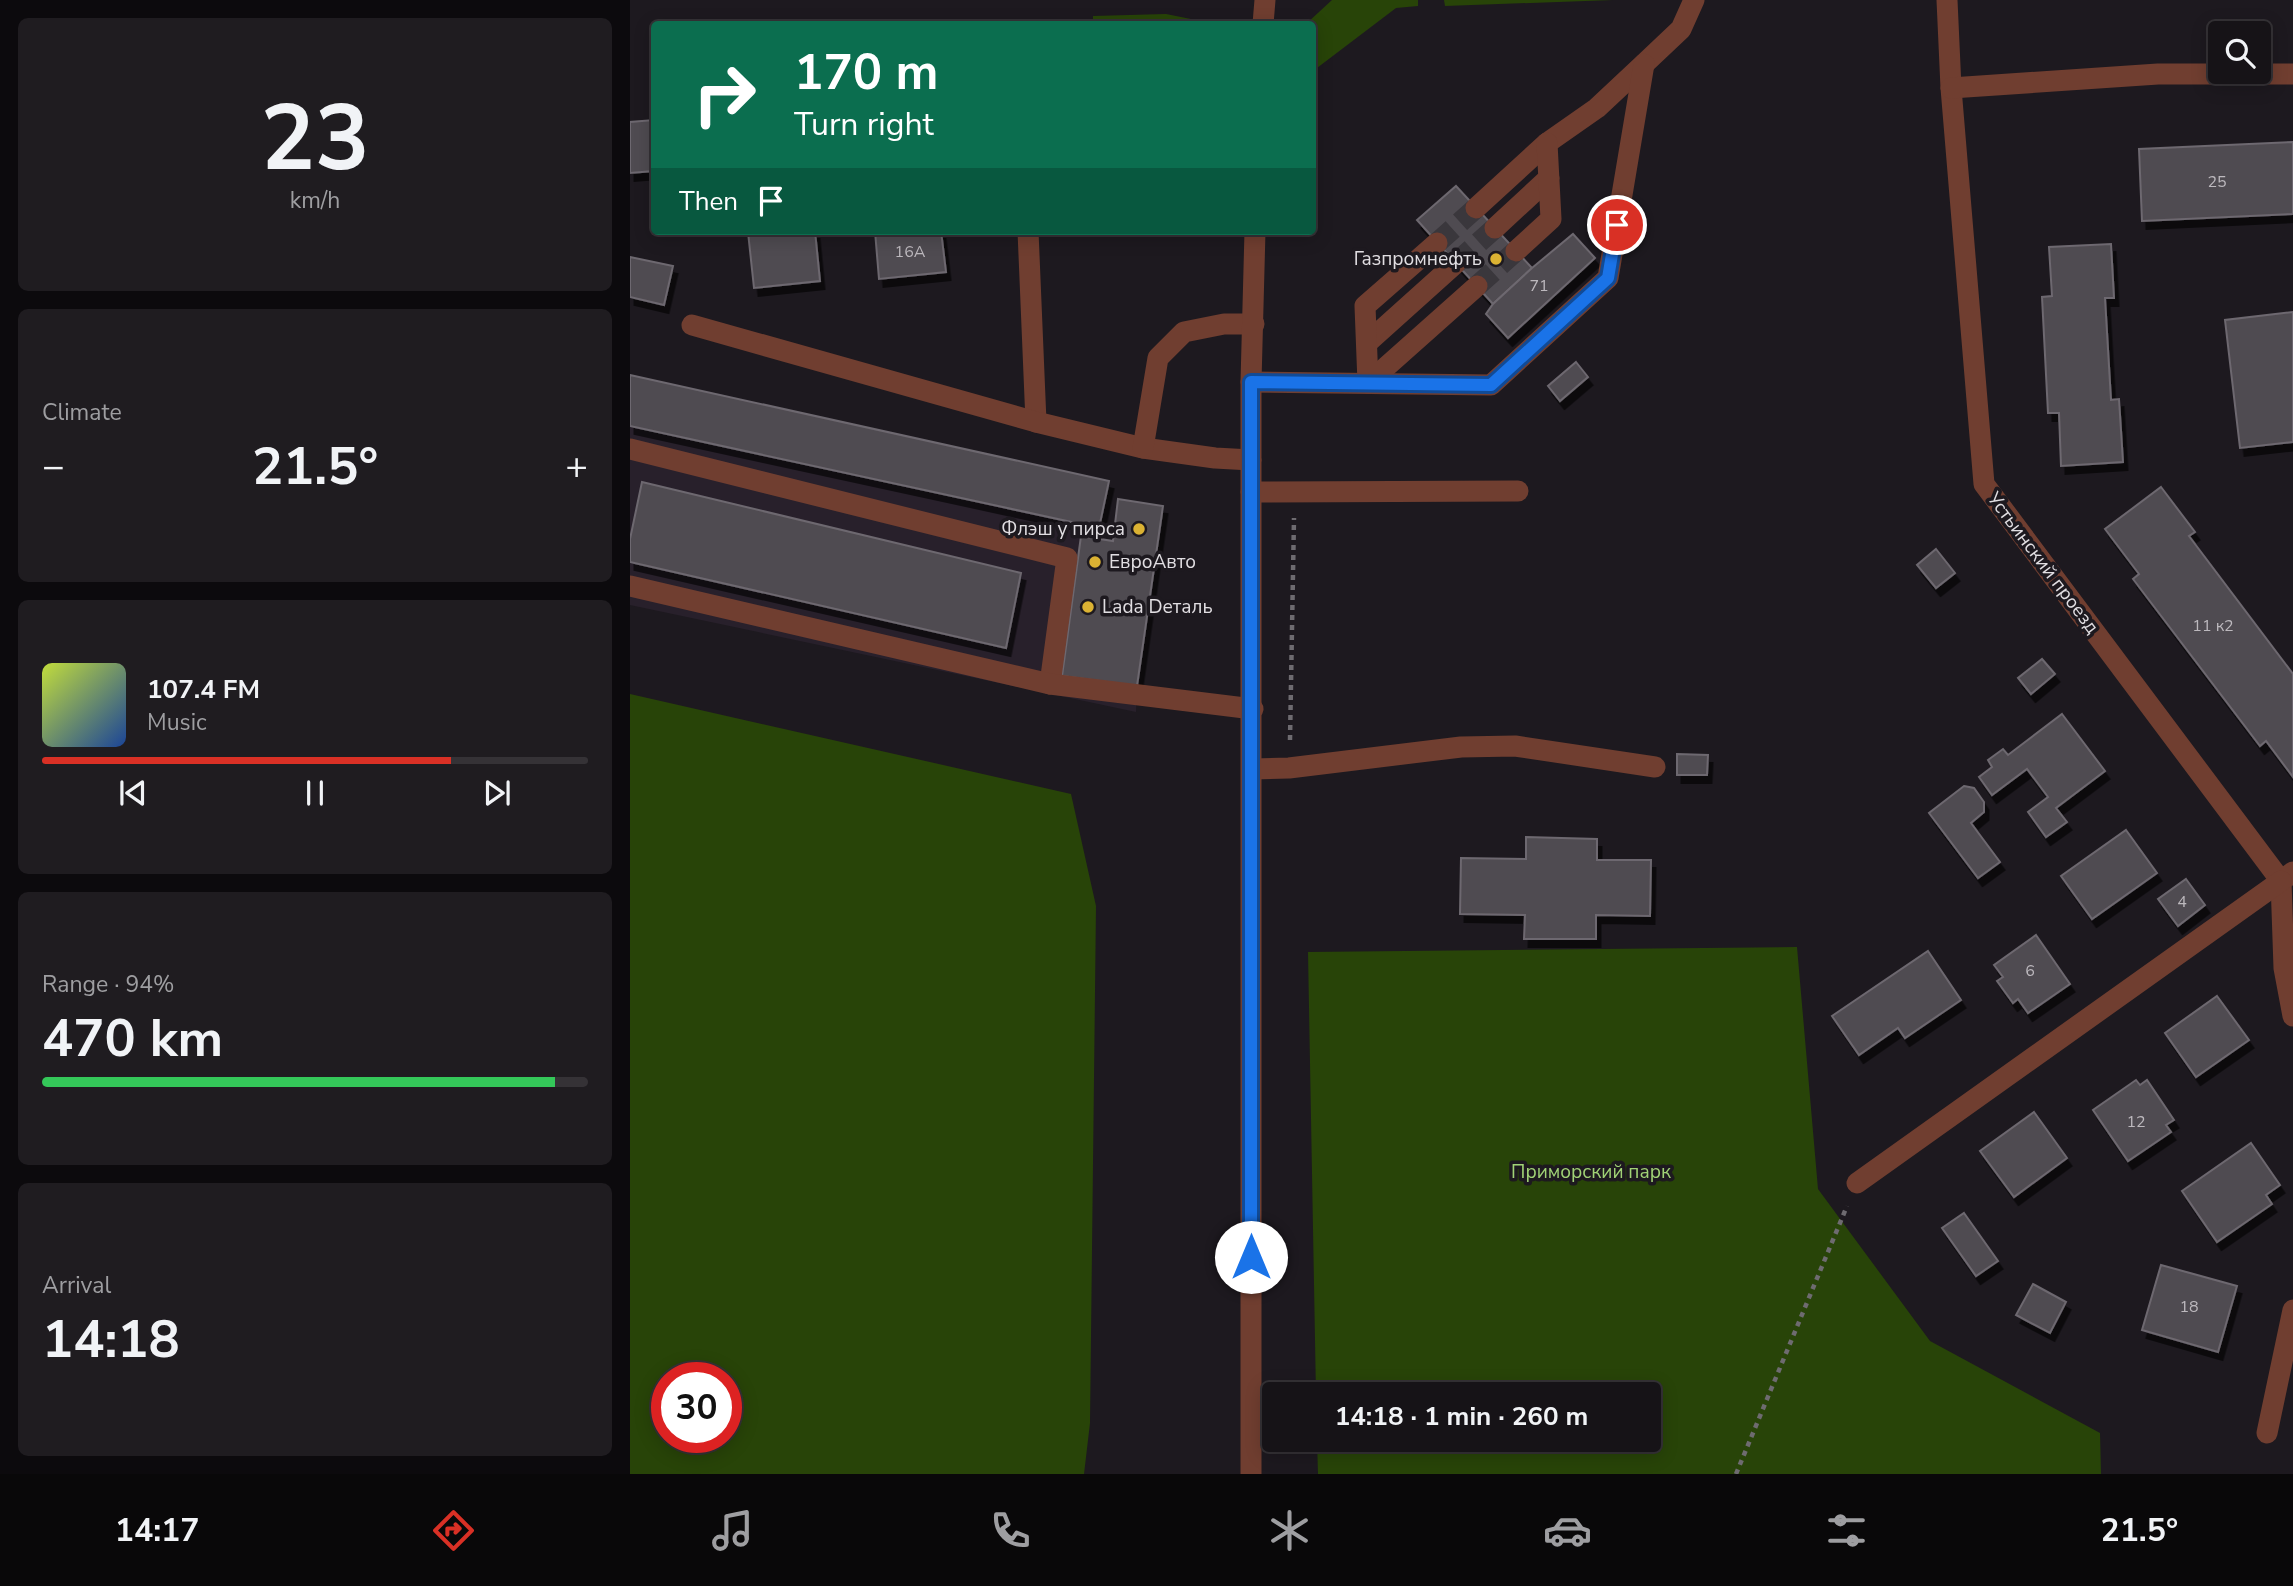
<!DOCTYPE html>
<html lang="en">
<head>
<meta charset="utf-8">
<style>
	body { margin:0; font-family:"Nunito Sans",sans-serif; background:#1f1c20; color:#f1f3f6; height:100vh; display:flex; flex-direction:column; font-size:26px; white-space:nowrap }
	* { box-sizing:border-box; margin:0 }
	p { font-size:23px; color:#9e9ea1 }
	.icon { flex:none; width:38px; height:38px; fill:none; stroke:currentColor; stroke-width:2; stroke-linecap:round; stroke-linejoin:round }
	.map { position:relative; flex:1; overflow:hidden }
	.drawer { display:flex; flex-direction:column; gap:18px; padding:18px; background:#0c0a0d; width:630px }
	.drawer>* { flex:none }
	.banner { position:absolute; left:21px; top:21px; width:665px; height:214px; border-radius:7px; box-shadow:0 4px 18px #0003,0 0 0 2px #353236; background:#0b6e4f; color:#fff; overflow:hidden }
	.fabs { position:absolute; left:1578px; top:21px; display:grid; gap:14px }
	.fabs a { display:grid; place-items:center; width:63px; height:63px; border-radius:7px; background:#161317; box-shadow:0 4px 18px #0003,0 0 0 2px #353236; font-size:35px }
	.speed { position:absolute; left:21px; top:1362px; display:flex; gap:14px; font-size:35px; font-weight:700; text-align:center }
	.speed>* { display:grid; place-content:center; width:91px; height:91px; border-radius:50%; background:#161317; box-shadow:0 4px 18px #0003,0 0 0 2px #353236; line-height:1 }
	.speed .limit { border:10px solid #d22; background:#fff; color:#111 }
	.pin { position:absolute; display:grid; place-items:center; width:60px; height:60px; color:#fff; margin:-30px; border:4px solid #fff; border-radius:50%; box-shadow:0 2px 7px #0007 }
	.me { position:absolute; width:77px; margin:-38px; rotate:0deg; stroke-linejoin:round; filter:drop-shadow(0 0 5px #0008) }
	.turn { display:flex; align-items:center; gap:24px; height:147px; padding:0 28px; font-size:32px }
	.turn .icon { width:91px; height:91px; stroke-width:2.5 }
	.turn b { display:block; font-size:49px; line-height:60px }
	.then { display:flex; align-items:center; height:66px; padding:0 28px; background:#0003; gap:14px; font-size:26px }
	.big { font-size:52px; font-weight:700; line-height:1.1 }
	.drawer .card { flex:1; display:flex; flex-direction:column; justify-content:center; gap:10px; min-width:0; padding:0 24px; border-radius:10px; background:#1f1c20 }
	.drawer .dial { align-items:center; gap:0 }
	.dial b { font-size:91px; line-height:1 }
	.song { display:flex; align-items:center; gap:21px }
	.cover { width:84px; height:84px; border-radius:10px; background:linear-gradient(135deg,hsl(70 70% 55%),hsl(220 70% 35%)) }
	.played { height:7px; border-radius:4px; background:linear-gradient(90deg,#d93025 75%,#353236 75%) }
	.keys { display:flex; justify-content:space-around; direction:ltr }
	.heat { display:flex; justify-content:space-between; align-items:center; font-size:38px; direction:ltr }
	.charge { height:10px; border-radius:5px; background:linear-gradient(90deg,#34c759 94%,#353236 0) }
	.trip { position:absolute; left:632px; top:1382px; width:399px; height:70px; border-radius:7px; background:#161317; box-shadow:0 4px 18px #0003,0 0 0 2px #353236; font-weight:700; line-height:70px; text-align:center }
	.tab-bar { display:flex; height:112px; justify-content:space-around; align-items:center; background:#090809; color:#9e9ea1 }
	.tab-bar .icon { width:49px; height:49px }
	.tab-bar .active { color:#d93025 }
	.tab-bar b { font-size:32px; color:#f1f3f6 }
	main { display:flex; flex:1; min-height:0 }
	.map>svg:first-child { display:block }
</style>
</head>
<body>
<main>
<section class="drawer">
<div class="card dial"><b>23</b><p>km/h</p></div>
<div class="card"><p>Climate</p>
<div class="heat"><a>−</a><b class="big">21.5°</b><a>+</a></div>
</div>
<div class="card">
<div class="song"><i class="cover"></i><div><b>107.4 FM</b><p>Music</p></div></div>
<div class="played"></div>
<div class="keys"><svg class="icon" aria-label="previous" viewBox="0 0 24 24"><path d="M18 5L8 12l10 7zM5 5v14"/></svg><svg class="icon" aria-label="pause" viewBox="0 0 24 24"><path d="M8 5v14M16 5v14"/></svg><svg class="icon" aria-label="next" viewBox="0 0 24 24"><path d="M6 5l10 7-10 7zM19 5v14"/></svg></div>
</div>
<div class="card"><p>Range · 94%</p><b class="big">470 km</b><div class="charge"></div></div>
<div class="card"><p>Arrival</p><b class="big">14:18</b></div>
</section>
<div class="map">
<svg width="1663" height="1474" viewBox="0 0 1663 1474">
	<defs>
		<filter id="shadow"><feDropShadow dx="4.5" dy="8" stdDeviation="0" flood-color="#0009"/></filter>
	</defs>
	<rect width="100%" height="100%" fill="#1d191f"/>
	<path fill="#28202b" d="M 0,375 L 479,481 L 469,528 L 451,536 L 507,686 L 506,712 L 0,605 Z"/>
	<g fill="#284408" fill-rule="evenodd">
		<path d="M 702,0 L 788,0 L 788,6 L 766,8 L 683,71 L 682,24 L 676,24 Z"/>
		<path d="M 814,0 L 983,0 L 815,6 Z"/>
		<path d="M 536,14 L 566,20 L 574,24 L 463,24 L 463,16 Z"/>
		<path d="M 0,694 L 441,794 L 466,906 L 460,1423 L 454,1474 L 0,1474 ZM 96,1377 L 96,1437 L 37,1437 L 37,1377 Z"/>
		<path d="M 1167,947 L 1188,1189 L 1300,1341 L 1470,1433 L 1471,1474 L 688,1474 L 687,1440 L 1018,1440 L 1018,1395 L 686,1395 L 678,952 Z"/>
	</g>
	<g fill="#504b51" stroke="#6d686f" stroke-width="2" filter="url(#shadow)">
		<path d="M 24,120 L 24,171 L 0,173 L 0,122 Z"/>
		<path d="M 1663,142 L 1663,214 L 1512,221 L 1509,149 Z"/>
		<path d="M 826,186 L 902,268 L 863,304 L 787,220 Z"/>
		<path d="M 185,231 L 190,281 L 124,288 L 118,232 Z"/>
		<path d="M 245,231 L 311,231 L 316,272 L 249,279 Z"/>
		<path d="M 943,234 L 965,258 L 878,338 L 856,314 L 863,304 L 902,268 Z"/>
		<path d="M 1481,244 L 1484,298 L 1475,298 L 1481,400 L 1489,399 L 1493,462 L 1431,466 L 1429,413 L 1418,413 L 1412,297 L 1422,296 L 1419,247 Z"/>
		<path d="M 0,257 L 43,266 L 34,305 L 0,297 Z"/>
		<path d="M 1663,312 L 1663,442 L 1610,448 L 1595,320 Z"/>
		<path d="M 946,362 L 958,377 L 930,401 L 918,386 Z"/>
		<path d="M 0,375 L 479,481 L 469,528 L 0,426 Z"/>
		<path d="M 12,482 L 391,573 L 376,648 L 0,562 L 0,539 Z"/>
		<path d="M 1531,487 L 1565,532 L 1559,536 L 1663,674 L 1663,777 L 1636,741 L 1630,746 L 1503,579 L 1509,574 L 1475,529 Z"/>
		<path d="M 488,499 L 533,506 L 507,686 L 432,676 L 451,536 L 483,541 Z"/>
		<path d="M 1306,549 L 1325,573 L 1306,588 L 1287,565 Z"/>
		<path d="M 1412,659 L 1425,674 L 1401,694 L 1388,678 Z"/>
		<path d="M 1432,714 L 1475,771 L 1426,808 L 1437,822 L 1416,837 L 1398,812 L 1418,797 L 1397,769 L 1362,795 L 1349,777 L 1362,767 L 1358,760 L 1373,749 L 1378,755 Z"/>
		<path d="M 1047,754 L 1078,755 L 1077,775 L 1047,775 Z"/>
		<path d="M 1334,786 L 1344,788 L 1354,802 L 1354,812 L 1341,823 L 1370,862 L 1348,878 L 1299,813 Z"/>
		<path d="M 1496,830 L 1527,873 L 1462,919 L 1431,876 Z"/>
		<path d="M 896,837 L 967,839 L 967,860 L 1021,860 L 1020,916 L 966,915 L 966,939 L 894,939 L 895,915 L 830,914 L 831,858 L 896,859 Z"/>
		<path d="M 1556,879 L 1575,905 L 1548,926 L 1528,899 Z"/>
		<path d="M 1406,935 L 1440,984 L 1398,1013 L 1388,999 L 1383,1003 L 1367,981 L 1373,977 L 1364,965 Z"/>
		<path d="M 1298,951 L 1331,1000 L 1275,1038 L 1268,1028 L 1229,1055 L 1202,1016 Z"/>
		<path d="M 1587,996 L 1619,1040 L 1566,1077 L 1535,1033 Z"/>
		<path d="M 1506,1080 L 1510,1085 L 1517,1080 L 1544,1120 L 1536,1125 L 1541,1132 L 1498,1161 L 1463,1110 Z"/>
		<path d="M 1404,1112 L 1437,1158 L 1384,1197 L 1350,1151 Z"/>
		<path d="M 1621,1143 L 1650,1185 L 1636,1195 L 1642,1204 L 1587,1242 L 1552,1191 Z"/>
		<path d="M 1334,1213 L 1368,1261 L 1346,1276 L 1312,1228 Z"/>
		<path d="M 1531,1265 L 1607,1286 L 1588,1352 L 1512,1330 Z"/>
		<path d="M 1403,1284 L 1436,1302 L 1420,1333 L 1386,1315 Z"/>
	</g>
	<g fill="none" stroke-linecap="round" stroke-linejoin="round">
		<g stroke="#3a373c" stroke-width="21" stroke-dasharray="21 10" stroke-linecap="butt">
			<path d="M 807,243 L 846,208"/>
			<path d="M 826,263 L 865,228"/>
			<path d="M 847,286 L 886,251"/>
		</g>
		<g stroke="#6e6b70" stroke-width="4.5" stroke-dasharray="5 5" stroke-linecap="butt">
			<path d="M 660,740 L 664,518"/>
			<path d="M 1106,1474 L 1217,1206"/>
		</g>
		<g stroke="#703e30" stroke-width="21">
			<path d="M 1317,0 L 1321,88 L 1354,484 L 1651,881 L 1663,872"/>
			<path d="M 633,24 L 635,0"/>
			<path d="M 1321,88 L 1528,74 L 1663,74"/>
			<path d="M 846,208 L 917,143 L 967,108 L 1014,64 L 1051,29 L 1064,0"/>
			<path d="M 865,228 L 919,178"/>
			<path d="M 398,231 L 406,422"/>
			<path d="M 886,251 L 921,219 L 917,143"/>
			<path d="M 62,325 L 406,422 L 513,448 L 585,458 L 621,460"/>
			<path d="M 737,343 L 826,263"/>
			<path d="M 621,382 L 861,385 L 978,278 L 1014,64"/>
			<path d="M 738,383 L 735,306 L 807,243"/>
			<path d="M 738,383 L 847,286"/>
			<path d="M 513,448 L 528,358 L 554,332 L 594,324 L 624,324"/>
			<path d="M 0,449 L 437,558 L 420,684"/>
			<path d="M 621,492 L 888,491"/>
			<path d="M 0,586 L 420,684 L 623,709"/>
			<path d="M 623,769 L 659,768 L 831,747 L 885,746 L 1025,767"/>
			<path d="M 1651,881 L 1654,968 L 1663,1016"/>
			<path d="M 1227,1183 L 1651,881"/>
			<path d="M 1637,1433 L 1663,1310"/>
			<path d="M 621,1474 L 621,382 L 625,231"/>
		</g>
	</g>
	<g fill="none" stroke-linecap="round" stroke-linejoin="round">
		<defs>
			<path id="route" d="M 621,1257 L 621,382 L 861,385 L 978,278 L 987,225"/>
		</defs>
		<use href="#route" stroke="#114b97" stroke-width="18"/>
		<use href="#route" stroke="#1a73e8" stroke-width="12"/>
	</g>
	<g fill="#dbb233" stroke="#1d191f" stroke-width="2.5">
		<circle cx="866" cy="259" r="7"/>
		<circle cx="509" cy="529" r="7"/>
		<circle cx="465" cy="562" r="7"/>
		<circle cx="458" cy="607" r="7"/>
	</g>
	<g text-anchor="middle" dominant-baseline="central" stroke-width="7" stroke-linejoin="round" paint-order="stroke">
		<g font-size="16" fill="#bdb9be">
			<text x="1587" y="182">25</text>
			<text x="280" y="252">16А</text>
			<text x="909" y="286">71</text>
			<text x="1583" y="626">11 к2</text>
			<text x="1552" y="902">4</text>
			<text x="1400" y="971">6</text>
			<text x="1506" y="1122">12</text>
			<text x="1559" y="1307">18</text>
		</g>
		<g font-size="19" fill="#e1dee2" stroke="#1d191f" text-anchor="end">
			<text x="852" y="259">Газпромнефть</text>
			<text x="495" y="529">Флэш у пирса</text>
			<text x="479" y="562" text-anchor="start">ЕвроАвто</text>
			<text x="472" y="607" text-anchor="start">Lada Dеталь</text>
		</g>
		<g font-size="19" fill="#e1dee2" stroke="#1d191f">
			<text transform="translate(1413 563) rotate(53)">Устьинский проезд</text>
		</g>
		<g font-size="19" fill="#a1d376" stroke="#1d191f">
			<text x="961" y="1172">Приморский парк</text>
		</g>
	</g>
</svg>
<div class="fabs">
<a><svg class="icon" aria-label="search" viewBox="0 0 24 24"><circle cx="10" cy="10" r="6"/><path d="M15 15l6 6"/></svg></a>
</div>
<div class="speed"><div class="limit">30</div></div>
<div class="pin" style="left:987px;top:225px;background:#d93025"><svg class="icon" aria-label="arrive" viewBox="0 0 24 24"><path d="M6 21V4h12l-3 4 3 4H6"/></svg></div>
<svg class="me" style="left:621px;top:1257px" viewBox="-20 -20 40 40"><circle r="19" fill="#fff"/><path d="M0-13L10 11 0 6-10 11z" fill="#1a73e8"/></svg>
<div class="trip">14:18 · 1 min · 260 m</div>
<div class="banner">
<div class="turn"><svg class="icon" aria-label="right" viewBox="0 0 24 24"><path d="M7 20v-9h11M14 6l5 5-5 5"/></svg><div><b>170 m</b>Turn right</div></div>
<div class="then">Then<svg class="icon" aria-label="arrive" viewBox="0 0 24 24"><path d="M6 21V4h12l-3 4 3 4H6"/></svg></div>
</div>
</div>
</main>
<nav class="tab-bar">
<b>14:17</b>
<svg class="icon active" aria-label="directions" viewBox="0 0 24 24"><path d="M12 3l9 9-9 9-9-9zM9 14v-3h6M13 9l2 2-2 2"/></svg>
<svg class="icon" aria-label="music" viewBox="0 0 24 24"><path d="M9 18V5l10-2v13"/><circle cx="6" cy="18" r="3"/><circle cx="16" cy="16" r="3"/></svg>
<svg class="icon" aria-label="phone" viewBox="0 0 24 24"><path d="M5 4h4l2 5-3 2q2 4 5 5l2-3 5 2v4C11 20 4 13 5 4z"/></svg>
<svg class="icon" aria-label="climate" viewBox="0 0 24 24"><path d="M12 3v18M4 7l16 10M4 17L20 7"/></svg>
<svg class="icon" aria-label="car" viewBox="0 0 24 24"><path d="M5 17H2v-5l4-1 3-4h7l3 4 3 1v5h-3M9 17h6M6 11h13"/><circle cx="7" cy="17" r="2"/><circle cx="17" cy="17" r="2"/></svg>
<svg class="icon" aria-label="filters" viewBox="0 0 24 24"><path d="M4 7h16M4 17h16"/><circle cx="9" cy="7" r="2"/><circle cx="15" cy="17" r="2"/></svg>
<b>21.5°</b>
</nav>
</body>
</html>
